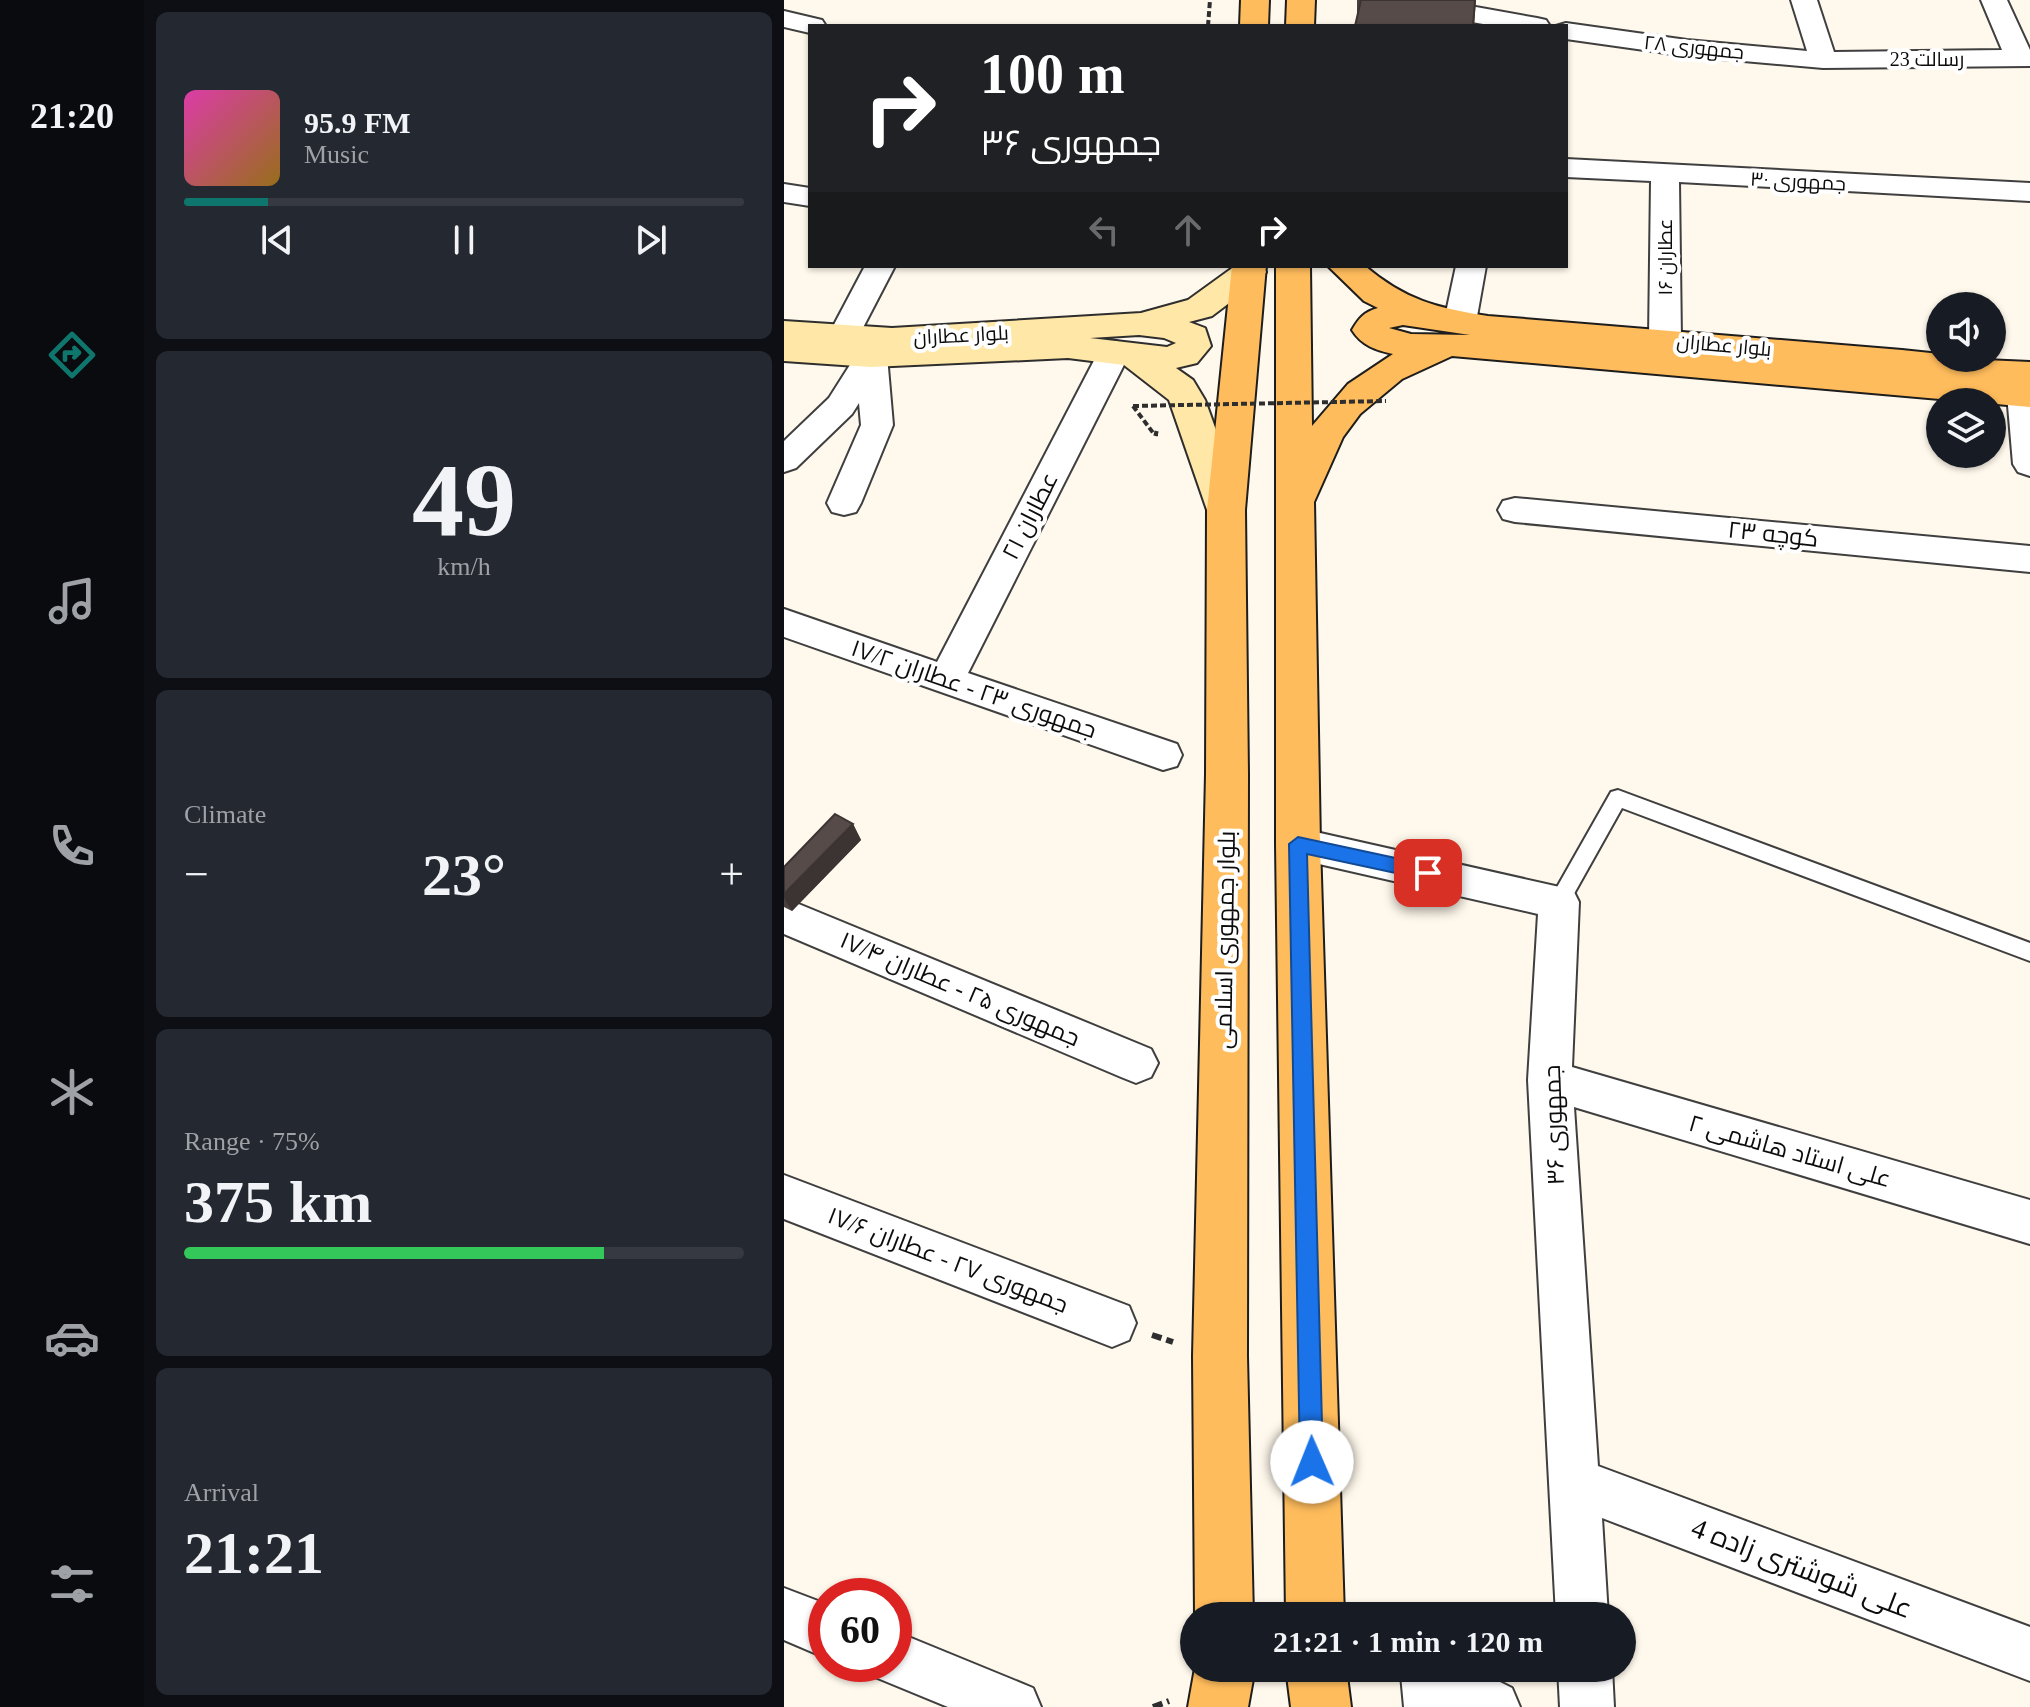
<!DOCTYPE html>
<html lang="en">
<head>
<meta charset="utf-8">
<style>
	body { margin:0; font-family:"Times New Roman",Cairo,serif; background:#242831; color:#f1f3f6; height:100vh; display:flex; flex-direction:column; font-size:30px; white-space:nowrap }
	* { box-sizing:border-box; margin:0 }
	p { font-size:26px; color:#9ea1a6 }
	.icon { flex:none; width:44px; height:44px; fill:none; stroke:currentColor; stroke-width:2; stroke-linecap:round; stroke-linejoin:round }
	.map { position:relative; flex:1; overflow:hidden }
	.sheet { display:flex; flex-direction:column; gap:12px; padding:12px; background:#0d0f14; width:640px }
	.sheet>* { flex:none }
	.hud { position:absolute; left:24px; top:24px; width:760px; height:244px; border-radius:0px; box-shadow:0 2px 6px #0004; background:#202124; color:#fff; overflow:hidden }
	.fabs { position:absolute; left:1142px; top:292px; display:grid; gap:16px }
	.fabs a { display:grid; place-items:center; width:80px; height:80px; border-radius:50%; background:#171b24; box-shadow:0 2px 6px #0004; font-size:40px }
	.speed { position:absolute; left:24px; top:1578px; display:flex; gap:16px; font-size:40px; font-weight:700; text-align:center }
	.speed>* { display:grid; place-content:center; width:104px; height:104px; border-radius:50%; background:#171b24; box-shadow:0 2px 6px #0004; line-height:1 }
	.speed .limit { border:12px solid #d22; background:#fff; color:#111 }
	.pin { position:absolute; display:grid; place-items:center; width:68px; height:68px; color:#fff; margin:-34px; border-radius:16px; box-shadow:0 4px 12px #0006 }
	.me { position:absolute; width:88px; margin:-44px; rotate:359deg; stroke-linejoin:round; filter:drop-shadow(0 0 6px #0008) }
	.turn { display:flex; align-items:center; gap:28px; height:168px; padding:0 40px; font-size:36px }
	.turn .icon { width:104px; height:104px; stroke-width:2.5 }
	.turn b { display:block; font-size:56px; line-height:68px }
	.lanes { display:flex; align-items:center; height:76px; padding:0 40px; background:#0003; justify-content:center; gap:40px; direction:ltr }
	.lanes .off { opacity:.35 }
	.big { font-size:60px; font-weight:700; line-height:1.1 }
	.sheet .widget { flex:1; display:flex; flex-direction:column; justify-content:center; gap:12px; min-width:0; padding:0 28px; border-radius:12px; background:#242831 }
	.sheet .dial { align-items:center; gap:0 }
	.dial b { font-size:104px; line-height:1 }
	.song { display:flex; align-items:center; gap:24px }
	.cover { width:96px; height:96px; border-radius:12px; background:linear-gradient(135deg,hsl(320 70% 55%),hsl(40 70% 35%)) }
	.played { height:8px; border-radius:4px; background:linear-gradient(90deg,#0f766e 15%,#363941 15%) }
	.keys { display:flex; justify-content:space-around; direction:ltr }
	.heat { display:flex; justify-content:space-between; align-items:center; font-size:44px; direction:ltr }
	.charge { height:12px; border-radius:6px; background:linear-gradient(90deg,#34c759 75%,#363941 0) }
	.trip { position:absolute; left:396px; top:1602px; width:456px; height:80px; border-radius:40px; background:#171b24; box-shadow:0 2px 6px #0004; font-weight:700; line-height:80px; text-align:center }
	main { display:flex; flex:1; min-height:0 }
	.dock { display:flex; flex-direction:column; width:144px; justify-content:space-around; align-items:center; background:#090b0e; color:#9ea1a6 }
	.dock .icon { width:56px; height:56px }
	.dock .active { color:#0f766e }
	.dock b { font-size:36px; color:#f1f3f6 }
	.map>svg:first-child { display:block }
</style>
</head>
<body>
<main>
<nav class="dock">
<b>21:20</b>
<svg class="icon active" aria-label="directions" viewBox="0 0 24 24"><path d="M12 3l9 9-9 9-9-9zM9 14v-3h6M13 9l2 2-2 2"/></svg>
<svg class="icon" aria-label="music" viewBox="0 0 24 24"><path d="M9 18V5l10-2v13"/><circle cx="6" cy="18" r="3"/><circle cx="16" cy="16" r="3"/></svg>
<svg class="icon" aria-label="phone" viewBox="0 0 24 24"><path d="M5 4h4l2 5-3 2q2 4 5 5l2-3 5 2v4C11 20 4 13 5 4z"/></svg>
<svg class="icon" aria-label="climate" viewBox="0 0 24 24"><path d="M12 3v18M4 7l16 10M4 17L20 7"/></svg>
<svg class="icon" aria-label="car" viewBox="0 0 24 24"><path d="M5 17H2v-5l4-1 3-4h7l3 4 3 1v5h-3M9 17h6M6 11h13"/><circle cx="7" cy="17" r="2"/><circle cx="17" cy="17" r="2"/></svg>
<svg class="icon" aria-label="filters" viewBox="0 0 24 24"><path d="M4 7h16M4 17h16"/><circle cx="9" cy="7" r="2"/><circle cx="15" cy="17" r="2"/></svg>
</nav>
<section class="sheet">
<div class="widget">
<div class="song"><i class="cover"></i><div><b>95.9 FM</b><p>Music</p></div></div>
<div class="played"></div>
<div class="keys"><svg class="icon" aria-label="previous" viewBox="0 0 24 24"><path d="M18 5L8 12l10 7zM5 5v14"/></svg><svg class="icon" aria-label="pause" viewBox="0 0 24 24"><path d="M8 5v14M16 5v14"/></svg><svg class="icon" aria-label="next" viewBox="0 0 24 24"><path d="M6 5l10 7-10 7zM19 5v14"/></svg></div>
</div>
<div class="widget dial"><b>49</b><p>km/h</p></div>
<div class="widget"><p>Climate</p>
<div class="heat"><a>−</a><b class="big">23°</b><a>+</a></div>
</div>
<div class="widget"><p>Range · 75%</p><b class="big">375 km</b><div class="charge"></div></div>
<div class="widget"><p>Arrival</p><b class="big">21:21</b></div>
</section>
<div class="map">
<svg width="1246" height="1707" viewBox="0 0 1246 1707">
	<rect width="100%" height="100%" fill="#fff8ec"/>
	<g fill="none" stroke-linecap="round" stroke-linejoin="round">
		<defs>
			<path id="lane" d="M 834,790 L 1246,943 L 1246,961 L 838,808 L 782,908 L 775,911 L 768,908 L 765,902 L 768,896 L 827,792 Z"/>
			<g id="street">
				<path d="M 598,0 L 653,0 L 753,18 L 762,20 L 766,26 L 710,26 L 611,8 L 602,5 Z"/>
				<path d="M 1007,0 L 1033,0 L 1050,52 L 1218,50 L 1197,0 L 1223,0 L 1246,50 L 1246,66 L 1039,68 L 903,56 L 782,39 L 782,26 L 772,26 L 782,23 L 903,40 L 1023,51 Z"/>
				<path d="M 0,11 L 38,20 L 42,26 L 26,26 L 26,33 L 0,27 Z"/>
				<path d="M 782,159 L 1246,183 L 1246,201 L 895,182 L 897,339 L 892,346 L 881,349 L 870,346 L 865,339 L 867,181 L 782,177 Z"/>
				<path d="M 0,184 L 26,188 L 26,206 L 0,202 Z"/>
				<path d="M 81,266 L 111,266 L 71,343 L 60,346 L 49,343 L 44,336 Z"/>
				<path d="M 672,266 L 702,266 L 692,322 L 687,329 L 676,332 L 665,329 L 660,322 Z"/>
				<path d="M 331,341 L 342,344 L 347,351 L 184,673 L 393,744 L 398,755 L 393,766 L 379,770 L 0,637 L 0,609 L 153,662 L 315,351 L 320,344 Z"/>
				<path d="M 87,346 L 98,349 L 103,356 L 109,425 L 77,503 L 72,512 L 60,515 L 48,512 L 43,503 L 77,425 L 75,403 L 68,414 L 12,468 L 0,472 L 0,441 L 45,398 L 76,349 Z"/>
				<path d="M 1239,383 L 1246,385 L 1246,476 L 1234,472 L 1229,464 L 1223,394 L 1228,386 Z"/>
				<path d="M 731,498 L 1246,546 L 1246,572 L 731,522 L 719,519 L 714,510 L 719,501 Z"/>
				<path d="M 514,828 L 789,890 L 795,902 L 788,1067 L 1246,1200 L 1246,1244 L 790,1107 L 814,1466 L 1246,1627 L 1246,1681 L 818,1518 L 824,1616 L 772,1616 L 744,1080 L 754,914 L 500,856 L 494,844 L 500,832 Z"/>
				<path d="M 0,898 L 367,1049 L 374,1063 L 367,1077 L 352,1083 L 337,1077 L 0,934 Z"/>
				<path d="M 0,1175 L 345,1306 L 352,1323 L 345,1340 L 328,1347 L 0,1219 Z"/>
				<path d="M 0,1588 L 42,1604 L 42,1658 L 0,1640 Z"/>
				<path d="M 110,1631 L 249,1688 L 257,1707 L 164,1707 L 91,1677 L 86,1664 L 110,1664 Z"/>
				<path d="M 620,1668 L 688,1668 L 728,1688 L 736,1707 L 620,1707 L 617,1675 Z"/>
				<path d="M 774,1668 L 828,1668 L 830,1707 L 776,1707 Z"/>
			</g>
			<path id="secondary" d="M 451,266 L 478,266 L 482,272 L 477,279 L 428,316 L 405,322 L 421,328 L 427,346 L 413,363 L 392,368 L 409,380 L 421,400 L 461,510 L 455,519 L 442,523 L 429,519 L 423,510 L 385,400 L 340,365 L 284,358 L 87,367 L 0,361 L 0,321 L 108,328 L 357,313 L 404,300 ZM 355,335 L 380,338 L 392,343 L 383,347 L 306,338 Z"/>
			<g id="primary">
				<path d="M 457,0 L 485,0 L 484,26 L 456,26 Z"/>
				<path d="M 503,0 L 531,0 L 530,26 L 502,26 Z"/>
				<path d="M 448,266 L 482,266 L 461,510 L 464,774 L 463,1356 L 469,1616 L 411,1616 L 409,1356 L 422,774 L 423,510 Z"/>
				<path d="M 492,266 L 526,266 L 528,426 L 564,384 L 609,354 C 592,350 578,346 568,330 C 575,318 580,312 594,308 L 580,301 L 544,266 L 581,266 C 621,300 653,308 704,316 L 1118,350 L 1156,354 L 1156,358 L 1246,362 L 1246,407 L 668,356 L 618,379 L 576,414 L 559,437 L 530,502 L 536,844 L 560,1616 L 502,1616 L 492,844 ZM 619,325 L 686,335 L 627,334 L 605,328 Z"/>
				<path d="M 411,1668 L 471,1668 L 464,1707 L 404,1707 Z"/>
				<path d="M 502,1668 L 562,1668 L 567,1707 L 507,1707 Z"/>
			</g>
		</defs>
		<use href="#lane" stroke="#3f3f3f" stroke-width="4"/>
		<use href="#street" stroke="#3f3f3f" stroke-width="4"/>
		<use href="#secondary" stroke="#2e2e2e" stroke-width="4"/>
		<use href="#primary" stroke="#1d1d1d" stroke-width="4"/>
		<g stroke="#2e2e2e" stroke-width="4" stroke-dasharray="6 3" stroke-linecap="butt">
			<path d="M 424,26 L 426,0"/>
			<path d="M 349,406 L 370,434 L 374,434"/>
		</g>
		<path stroke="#2e2e2e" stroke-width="5" stroke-dasharray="7 4" stroke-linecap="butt" d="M 370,433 L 374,434"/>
		<g stroke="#2e2e2e" stroke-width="6" stroke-dasharray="10 5" stroke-linecap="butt">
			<path d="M 368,1335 L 389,1342"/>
			<path d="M 369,1707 L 385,1701"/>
		</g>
		<use href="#lane" fill="#fff" fill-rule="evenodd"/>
		<use href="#street" fill="#fff" fill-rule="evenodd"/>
		<use href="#secondary" fill="#ffe7a7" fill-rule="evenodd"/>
		<use href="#primary" fill="#ffbc5c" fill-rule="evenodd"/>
		<path stroke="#2e2e2e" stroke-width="4" stroke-dasharray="6 3" stroke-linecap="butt" d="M 349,406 L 602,401"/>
	</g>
	<g fill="#4a403e">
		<path d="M 573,0 L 692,0 L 690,26 L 571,26 L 573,16 Z"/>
		<path d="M 69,824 L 77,840 L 8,911 L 0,907 L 0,867 Z"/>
	</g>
	<path fill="#3c3432" d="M 69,824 L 77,840 L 8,911 L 0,898 L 0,894 Z"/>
	<g fill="#564b48" stroke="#3c3432" stroke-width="2">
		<path d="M 577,0 L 691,0 L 689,26 L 571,26 Z"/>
		<path d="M 51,814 L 69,824 L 0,894 L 0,867 Z"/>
	</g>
	<path fill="#1a73e8" stroke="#114b97" stroke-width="2" d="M 514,837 L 644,865 L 650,867 L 653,873 L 650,878 L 644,880 L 523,854 L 539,1462 L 536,1470 L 528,1473 L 520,1470 L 516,1462 L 505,844 Z"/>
	<g text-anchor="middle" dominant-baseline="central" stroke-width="8" stroke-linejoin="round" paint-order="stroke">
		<g font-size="20" fill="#0c0c0c" stroke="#fff">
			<text transform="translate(910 47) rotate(6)">جمهوری ۲۸</text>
			<text x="1143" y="59">رسالت 23</text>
			<text transform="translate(1014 181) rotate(3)">جمهوری ۳۰</text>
			<text transform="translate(881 257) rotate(-90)">عطاران ۱۶</text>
			<text transform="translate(177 335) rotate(-3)">بلوار عطاران</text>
			<text transform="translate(940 345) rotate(5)">بلوار عطاران</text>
		</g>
		<g font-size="24" fill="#0c0c0c" stroke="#fff">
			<text transform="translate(246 516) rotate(-63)">عطاران ۲۱</text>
			<text transform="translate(989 534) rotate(6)">کوچه ۲۳</text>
			<text transform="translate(190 689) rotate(19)">جمهوری ۲۳ - عطاران ۱۷/۲</text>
			<text transform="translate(441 940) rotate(-89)">بلوار جمهوری اسلامی</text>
			<text transform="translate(176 989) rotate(23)">جمهوری ۲۵ - عطاران ۱۷/۴</text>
			<text transform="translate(770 1125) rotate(-92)">جمهوری ۳۶</text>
			<text transform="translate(1006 1151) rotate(16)">علی استاد هاشمی ۲</text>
			<text transform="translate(164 1260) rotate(21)">جمهوری ۲۷ - عطاران ۱۷/۶</text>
		</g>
		<g font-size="28" fill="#0c0c0c" stroke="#fff">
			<text transform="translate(1018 1568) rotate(21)">علی شوشتری زاده 4</text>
		</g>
	</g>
</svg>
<div class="fabs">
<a><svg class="icon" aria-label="sound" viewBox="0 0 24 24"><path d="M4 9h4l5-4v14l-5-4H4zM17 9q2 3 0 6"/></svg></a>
<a><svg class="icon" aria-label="layers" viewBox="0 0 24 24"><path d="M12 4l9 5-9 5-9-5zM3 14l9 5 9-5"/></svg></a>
</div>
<div class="speed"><div class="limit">60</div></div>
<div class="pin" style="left:644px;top:873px;background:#d93025"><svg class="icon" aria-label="arrive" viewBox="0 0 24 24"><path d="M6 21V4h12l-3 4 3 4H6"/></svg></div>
<svg class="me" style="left:528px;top:1462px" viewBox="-20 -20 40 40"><circle r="19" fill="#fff"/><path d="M0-13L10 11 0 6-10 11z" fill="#1a73e8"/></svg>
<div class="trip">21:21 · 1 min · 120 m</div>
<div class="hud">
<div class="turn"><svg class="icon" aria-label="right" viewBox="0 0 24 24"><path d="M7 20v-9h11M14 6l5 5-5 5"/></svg><div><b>100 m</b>جمهوری ۳۶</div></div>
<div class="lanes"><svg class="icon off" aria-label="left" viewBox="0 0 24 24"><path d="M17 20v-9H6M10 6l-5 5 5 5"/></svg><svg class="icon off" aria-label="ahead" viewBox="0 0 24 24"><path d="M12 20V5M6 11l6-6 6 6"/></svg><svg class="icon" aria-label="right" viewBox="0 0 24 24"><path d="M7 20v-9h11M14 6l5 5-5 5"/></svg></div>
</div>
</div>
</main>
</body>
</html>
